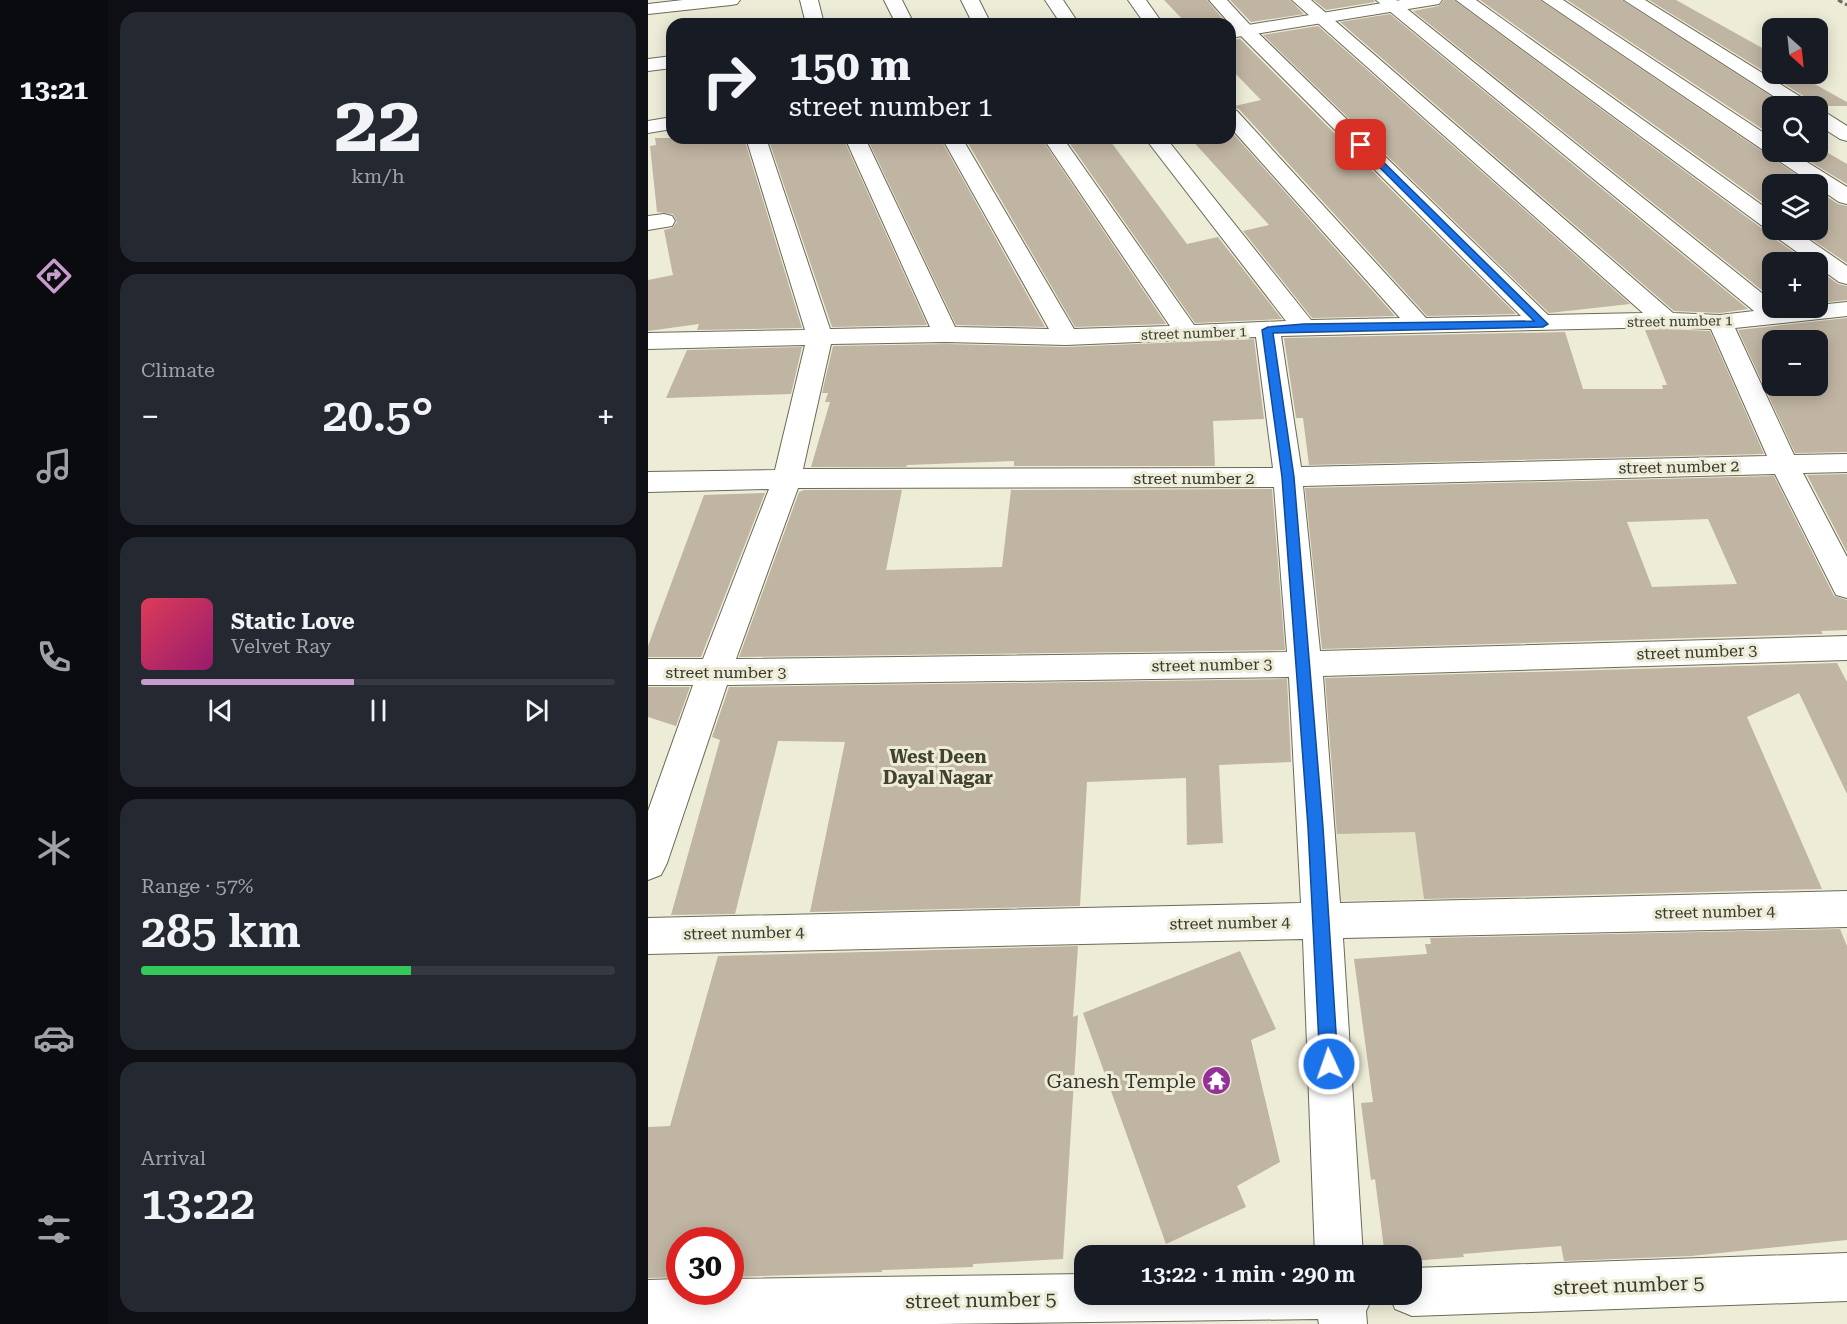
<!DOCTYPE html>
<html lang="en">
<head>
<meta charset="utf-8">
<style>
	body { margin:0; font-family:"Roboto Serif",serif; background:#242831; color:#f1f3f6; height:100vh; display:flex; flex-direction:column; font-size:22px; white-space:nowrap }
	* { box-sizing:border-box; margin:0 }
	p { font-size:20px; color:#9ea1a6 }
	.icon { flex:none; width:33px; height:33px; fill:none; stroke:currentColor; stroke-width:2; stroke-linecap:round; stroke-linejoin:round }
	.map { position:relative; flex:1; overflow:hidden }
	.details { display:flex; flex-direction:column; gap:12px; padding:12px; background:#0d0f14; width:540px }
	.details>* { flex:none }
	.guide { position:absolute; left:18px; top:18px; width:570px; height:126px; border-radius:18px; box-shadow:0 3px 15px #0003; background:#171b24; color:#f1f3f6; overflow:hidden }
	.needle { width:39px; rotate:153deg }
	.buttons { position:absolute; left:1114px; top:18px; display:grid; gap:12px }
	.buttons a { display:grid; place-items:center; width:66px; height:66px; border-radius:12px; background:#171b24; box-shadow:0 3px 15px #0003; font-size:30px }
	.speed { position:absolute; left:18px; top:1227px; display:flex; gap:12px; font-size:30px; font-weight:700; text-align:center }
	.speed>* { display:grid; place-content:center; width:78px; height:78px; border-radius:50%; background:#171b24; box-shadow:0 3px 15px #0003; line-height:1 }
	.speed .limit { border:9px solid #d22; background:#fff; color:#111 }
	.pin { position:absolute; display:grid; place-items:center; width:51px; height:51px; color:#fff; margin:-26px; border-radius:12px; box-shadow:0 3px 9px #0006 }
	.me { position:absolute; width:66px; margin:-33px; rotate:357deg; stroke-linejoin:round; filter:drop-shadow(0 0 4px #0008) }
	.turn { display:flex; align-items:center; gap:21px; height:126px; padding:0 24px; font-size:27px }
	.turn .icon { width:78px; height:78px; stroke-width:2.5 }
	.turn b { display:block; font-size:42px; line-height:51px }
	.big { font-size:45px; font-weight:600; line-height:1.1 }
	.details .card { flex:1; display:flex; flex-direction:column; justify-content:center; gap:9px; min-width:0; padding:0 21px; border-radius:18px; background:#242831 }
	.details .dial { align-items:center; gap:0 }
	.dial b { font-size:78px; line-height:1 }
	.song { display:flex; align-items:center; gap:18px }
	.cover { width:72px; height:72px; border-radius:9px; background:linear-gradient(135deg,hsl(350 70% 55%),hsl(320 70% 35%)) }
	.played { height:6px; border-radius:3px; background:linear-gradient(90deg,#c79ccc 45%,#363941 45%) }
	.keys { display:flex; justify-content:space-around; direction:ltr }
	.heat { display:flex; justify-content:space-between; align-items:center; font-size:33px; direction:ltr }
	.charge { height:9px; border-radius:4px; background:linear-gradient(90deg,#34c759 57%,#363941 0) }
	.trip { position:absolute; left:426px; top:1245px; width:348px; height:60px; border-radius:18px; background:#171b24; box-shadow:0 3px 15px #0003; font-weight:600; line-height:60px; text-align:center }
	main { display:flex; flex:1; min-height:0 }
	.tabs { display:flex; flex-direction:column; width:108px; justify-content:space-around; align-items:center; background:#090b0e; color:#9ea1a6 }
	.tabs .icon { width:42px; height:42px }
	.tabs .on { color:#c79ccc }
	.tabs b { font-size:27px; color:#f1f3f6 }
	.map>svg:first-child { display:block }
</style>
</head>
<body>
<main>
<nav class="tabs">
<b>13:21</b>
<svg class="icon on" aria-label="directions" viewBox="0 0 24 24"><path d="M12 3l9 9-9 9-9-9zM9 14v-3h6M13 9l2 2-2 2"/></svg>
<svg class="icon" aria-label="music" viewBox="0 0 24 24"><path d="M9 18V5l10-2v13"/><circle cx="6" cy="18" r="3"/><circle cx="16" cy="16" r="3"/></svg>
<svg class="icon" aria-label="phone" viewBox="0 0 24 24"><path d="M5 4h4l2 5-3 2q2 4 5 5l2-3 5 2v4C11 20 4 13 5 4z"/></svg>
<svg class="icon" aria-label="climate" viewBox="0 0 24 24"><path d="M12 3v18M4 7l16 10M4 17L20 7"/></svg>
<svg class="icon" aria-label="car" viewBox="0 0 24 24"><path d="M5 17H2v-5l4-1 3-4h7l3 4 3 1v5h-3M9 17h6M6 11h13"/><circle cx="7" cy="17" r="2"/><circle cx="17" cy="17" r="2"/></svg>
<svg class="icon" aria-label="filters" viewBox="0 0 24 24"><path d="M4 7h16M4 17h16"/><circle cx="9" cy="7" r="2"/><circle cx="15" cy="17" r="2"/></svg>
</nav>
<section class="details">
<div class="card dial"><b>22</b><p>km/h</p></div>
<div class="card"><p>Climate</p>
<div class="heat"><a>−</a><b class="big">20.5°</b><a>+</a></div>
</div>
<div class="card">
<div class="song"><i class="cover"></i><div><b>Static Love</b><p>Velvet Ray</p></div></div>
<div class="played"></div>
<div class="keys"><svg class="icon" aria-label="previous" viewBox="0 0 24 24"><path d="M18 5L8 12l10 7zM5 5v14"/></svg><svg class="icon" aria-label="pause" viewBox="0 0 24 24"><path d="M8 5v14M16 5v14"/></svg><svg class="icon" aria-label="next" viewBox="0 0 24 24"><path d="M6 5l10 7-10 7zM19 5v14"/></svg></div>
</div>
<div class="card"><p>Range · 57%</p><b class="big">285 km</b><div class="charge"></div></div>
<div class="card"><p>Arrival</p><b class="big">13:22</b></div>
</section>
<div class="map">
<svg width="1199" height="1324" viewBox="0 0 1199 1324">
	<rect width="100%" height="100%" fill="#edecd7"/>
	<path fill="#e2e1c5" d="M 804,784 L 826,898 L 683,901 L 668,787 Z"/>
	<g fill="#c0b4a2" fill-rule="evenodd">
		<path d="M 516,0 L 559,0 L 579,24 L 539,24 Z"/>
		<path d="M 582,0 L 642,0 L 656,14 L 603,22 Z"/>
		<path d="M 666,0 L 726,0 L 727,2 L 678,10 Z"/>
		<path d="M 796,0 L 806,0 L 1116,230 L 1120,231 L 1124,237 L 1160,262 L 1125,262 L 1125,299 L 765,11 L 791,6 Z"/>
		<path d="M 832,0 L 892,0 L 1162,184 L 1125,184 L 1125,210 Z"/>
		<path d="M 919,0 L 974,0 L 1138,106 L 1125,106 L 1125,136 Z"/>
		<path d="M 1001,0 L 1028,0 L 1125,54 L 1125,74 L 1161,74 L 1170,78 L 1161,81 L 1199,102 L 1199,106 L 1166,106 L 1162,100 Z"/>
		<path d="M 742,14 L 1100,309 L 1072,313 L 1026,311 L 692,22 Z"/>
		<path d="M 670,26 L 982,304 L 901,313 L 615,35 Z"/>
		<path d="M 592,39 L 868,314 L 779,316 L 591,109 L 582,107 L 613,100 L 582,68 L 582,40 Z"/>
		<path d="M 582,130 L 747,316 L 664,318 L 595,231 L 621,225 L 542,138 L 582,138 Z"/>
		<path d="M 7,138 L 96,138 L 154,328 L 49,330 L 51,324 L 0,331 L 0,280 L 25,275 L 16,230 L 24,228 L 29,222 L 25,214 L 9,212 L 2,146 L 8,145 Z"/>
		<path d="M 120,138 L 195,138 L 279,325 L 184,327 Z"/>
		<path d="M 219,138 L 292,138 L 397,327 L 308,325 Z"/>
		<path d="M 317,138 L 393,138 L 518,324 L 427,327 Z"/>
		<path d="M 418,138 L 460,138 L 539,244 L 570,237 L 634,319 L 547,323 Z"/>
		<path d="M 1170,147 L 1199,164 L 1199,184 L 1146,152 L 1170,152 Z"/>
		<path d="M 1170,191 L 1190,204 L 1199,206 L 1199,263 L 1150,230 L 1170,230 Z"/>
		<path d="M 1170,270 L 1190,284 L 1199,286 L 1199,300 L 1170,303 Z"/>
		<path d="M 1199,318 L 1199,452 L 1147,453 L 1090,330 ZM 1125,340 L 1170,340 L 1170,386 L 1125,386 Z"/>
		<path d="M 1018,329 L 1062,331 L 1116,454 L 661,465 L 655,418 L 648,418 L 636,338 L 917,332 L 935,389 L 1015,389 L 1014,385 L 1019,385 L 997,330 Z"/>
		<path d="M 606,339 L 616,419 L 565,421 L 567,466 L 366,466 L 366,461 L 259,465 L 258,467 L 163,467 L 182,402 L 177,402 L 180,393 L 174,393 L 185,346 L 298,344 L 418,347 Z"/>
		<path d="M 154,347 L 143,394 L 18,398 L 39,350 Z"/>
		<path d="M 1199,474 L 1199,552 L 1159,475 Z"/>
		<path d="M 1126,476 L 1186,596 L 1199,600 L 1199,630 L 1173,631 L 1175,634 L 674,649 L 657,488 ZM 1060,519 L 1089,584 L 1004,587 L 979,522 Z"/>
		<path d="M 624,489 L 637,650 L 91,657 L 151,492 L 156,490 L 254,490 L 238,570 L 354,567 L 363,490 Z"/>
		<path d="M 117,493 L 53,657 L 0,657 L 0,646 L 56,495 Z"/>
		<path d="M 1189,663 L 1199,682 L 1199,794 L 1151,693 L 1099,717 L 1174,889 L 776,899 L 767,832 L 689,834 L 677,678 Z"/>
		<path d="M 639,679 L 643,762 L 571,765 L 575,843 L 539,845 L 538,778 L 439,782 L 432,906 L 162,912 L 197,742 L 130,741 L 87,914 L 23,915 L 72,740 L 64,737 L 81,687 Z"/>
		<path d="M 0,687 L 42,687 L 28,726 L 0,717 Z"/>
		<path d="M 1192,929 L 1199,946 L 1199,1240 L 1043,1256 L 916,1261 L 913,1246 L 815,1254 L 816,1257 L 764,1261 L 764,1256 L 737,1256 L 727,1179 L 723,1180 L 713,1103 L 725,1102 L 706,959 L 779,954 L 777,944 L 783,944 L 782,938 Z"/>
		<path d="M 430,946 L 425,1017 L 430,1015 L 415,1259 L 325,1264 L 325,1267 L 234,1270 L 234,1272 L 82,1277 L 82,1240 L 32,1240 L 32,1277 L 0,1278 L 0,1127 L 22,1126 L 70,956 Z"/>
		<path d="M 592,951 L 628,1029 L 603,1040 L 632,1162 L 589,1186 L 598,1207 L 518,1244 L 435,1013 Z"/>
	</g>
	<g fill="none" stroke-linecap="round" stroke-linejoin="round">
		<defs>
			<g id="minor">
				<path d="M 35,0 L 92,0 L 89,4 L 83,5 L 0,14 L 0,4 Z"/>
				<path d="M 152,0 L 170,0 L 176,24 L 158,24 Z"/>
				<path d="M 236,0 L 254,0 L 266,24 L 248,24 Z"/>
				<path d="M 313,0 L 331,0 L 343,24 L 325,24 Z"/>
				<path d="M 397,0 L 415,0 L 431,24 L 413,24 Z"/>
				<path d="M 480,0 L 498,0 L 515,24 L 497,24 Z"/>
				<path d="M 561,0 L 579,0 L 603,26 L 900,315 L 995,313 L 644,0 L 663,0 L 1025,313 L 1072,315 L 1106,311 L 728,0 L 748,0 L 1125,302 L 1125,308 L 1170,308 L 1170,305 L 1199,302 L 1199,316 L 1087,328 L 1146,455 L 1199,454 L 1199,472 L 1155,473 L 1199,557 L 1199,598 L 1188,595 L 1127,474 L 655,486 L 672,651 L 1199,636 L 1199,660 L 675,676 L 692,903 L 1199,891 L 1199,927 L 695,938 L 715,1256 L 667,1256 L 655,939 L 0,954 L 0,918 L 653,903 L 641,677 L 79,685 L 19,863 L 13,875 L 0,880 L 0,811 L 45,685 L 0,685 L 0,659 L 55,659 L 121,489 L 0,492 L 0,472 L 127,470 L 157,345 L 0,349 L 0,333 L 157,330 L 98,138 L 118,138 L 182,329 L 282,327 L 197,138 L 217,138 L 307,327 L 401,329 L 294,138 L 314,138 L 426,329 L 522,326 L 395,138 L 415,138 L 546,325 L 638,321 L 497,138 L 518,138 L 663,320 L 752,318 L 582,127 L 582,109 L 589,111 L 778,318 L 873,316 L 591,34 ZM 1018,327 L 1063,329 L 1119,456 L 653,467 L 633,336 ZM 608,337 L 625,468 L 155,469 L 183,344 L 298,342 L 418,345 ZM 626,487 L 639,652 L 88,659 L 150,488 Z"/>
				<path d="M 808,0 L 828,0 L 1125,213 L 1125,230 L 1147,230 L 1199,266 L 1199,284 L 1191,282 L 1170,267 L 1170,262 L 1163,262 L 1125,235 L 1122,229 L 1117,228 Z"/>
				<path d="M 894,0 L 915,0 L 1125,139 L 1125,152 L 1143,152 L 1199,187 L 1199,204 L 1191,202 L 1170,188 L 1170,184 L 1165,184 Z"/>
				<path d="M 976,0 L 997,0 L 1161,102 L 1164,106 L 1141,106 Z"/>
				<path d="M 24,56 L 24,68 L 0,71 L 0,59 Z"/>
				<path d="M 1170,110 L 1177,112 L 1199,126 L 1199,141 L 1192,139 L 1170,125 Z"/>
				<path d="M 16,214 L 24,216 L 27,221 L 24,226 L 0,230 L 0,216 Z"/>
				<path d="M 1199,1253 L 1199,1301 L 764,1316 L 747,1309 L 741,1294 L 764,1294 L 764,1268 Z"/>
				<path d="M 436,1274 L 436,1294 L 726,1294 L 718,1311 L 719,1324 L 671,1324 L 670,1319 L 289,1324 L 0,1324 L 0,1280 L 32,1279 L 32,1292 L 82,1292 L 82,1279 Z"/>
			</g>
			<g id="tertiary">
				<path d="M 753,0 L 794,0 L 791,4 L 785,5 L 582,38 L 582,28 Z"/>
				<path d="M 24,117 L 24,129 L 0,133 L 0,121 Z"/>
			</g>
		</defs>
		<use href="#minor" stroke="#6a6a57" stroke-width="2"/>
		<use href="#tertiary" stroke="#6a6a57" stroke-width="2"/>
		<use href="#minor" fill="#fff" fill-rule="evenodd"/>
		<use href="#tertiary" fill="#fff" fill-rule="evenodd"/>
		<path stroke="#6b6a5f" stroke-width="3" stroke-dasharray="5 3" stroke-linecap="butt" d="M 1190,0 L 1199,5"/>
	</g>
	<path fill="#1a73e8" stroke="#114b97" stroke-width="1.5" d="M 710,143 L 716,143 L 900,324 L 895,327 L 625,333 L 646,477 L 675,827 L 690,1064 L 688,1071 L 681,1073 L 675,1071 L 672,1064 L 660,827 L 634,477 L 614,330 L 620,327 L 656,324 L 886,321 L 710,146 Z"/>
	<defs>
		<symbol id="temple-disc" viewBox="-11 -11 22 22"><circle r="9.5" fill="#933198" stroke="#edecd7"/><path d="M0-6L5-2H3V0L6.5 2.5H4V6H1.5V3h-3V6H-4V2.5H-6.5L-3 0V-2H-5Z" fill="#fff"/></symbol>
	</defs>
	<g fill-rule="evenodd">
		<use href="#temple-disc" x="552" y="1064" width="33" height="33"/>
	</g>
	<g text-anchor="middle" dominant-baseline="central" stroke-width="6" stroke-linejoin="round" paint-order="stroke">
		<g font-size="14" fill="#37372f" stroke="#edecd7">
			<text transform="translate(1032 321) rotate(-1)">street number 1</text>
			<text transform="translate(546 333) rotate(-2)">street number 1</text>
		</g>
		<g font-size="16" fill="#37372f" stroke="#edecd7">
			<text transform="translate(1031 467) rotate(-1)">street number 2</text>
			<text x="546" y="478">street number 2</text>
			<text transform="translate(1049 652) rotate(-2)">street number 3</text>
			<text transform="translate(564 665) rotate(-1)">street number 3</text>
			<text x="78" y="672">street number 3</text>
			<text transform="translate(1067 912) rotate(-1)">street number 4</text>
			<text transform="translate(582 923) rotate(-1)">street number 4</text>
			<text transform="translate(96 933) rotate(-1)">street number 4</text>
		</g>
		<g font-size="18" font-weight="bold" fill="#434231" stroke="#edecd7">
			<text x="290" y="756">West Deen<tspan x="290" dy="21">Dayal Nagar</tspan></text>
		</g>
		<g font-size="20" fill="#37372f" stroke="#edecd7" text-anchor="end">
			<text x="548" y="1081">Ganesh Temple</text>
		</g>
		<g font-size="20" fill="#37372f" stroke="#edecd7">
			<text transform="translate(981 1285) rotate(-2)">street number 5</text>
			<text transform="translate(333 1300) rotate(-1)">street number 5</text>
		</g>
	</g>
</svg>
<div class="buttons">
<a><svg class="needle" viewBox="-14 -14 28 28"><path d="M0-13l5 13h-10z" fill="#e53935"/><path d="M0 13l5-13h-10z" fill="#9ea1a6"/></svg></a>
<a><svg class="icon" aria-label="search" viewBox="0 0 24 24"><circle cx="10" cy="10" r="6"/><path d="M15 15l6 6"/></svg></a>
<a><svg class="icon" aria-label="layers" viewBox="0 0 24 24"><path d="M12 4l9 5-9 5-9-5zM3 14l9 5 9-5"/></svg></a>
<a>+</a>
<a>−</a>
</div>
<div class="speed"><div class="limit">30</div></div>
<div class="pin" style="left:713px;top:145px;background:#d93025"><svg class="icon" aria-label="arrive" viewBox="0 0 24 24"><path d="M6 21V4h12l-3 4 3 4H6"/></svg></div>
<svg class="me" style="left:681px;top:1064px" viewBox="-20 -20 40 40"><circle r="17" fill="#1a73e8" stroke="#fff" stroke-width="3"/><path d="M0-11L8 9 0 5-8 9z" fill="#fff"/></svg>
<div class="trip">13:22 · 1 min · 290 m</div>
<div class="guide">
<div class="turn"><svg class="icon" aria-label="right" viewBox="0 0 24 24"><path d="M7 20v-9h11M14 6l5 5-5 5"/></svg><div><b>150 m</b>street number 1</div></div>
</div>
</div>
</main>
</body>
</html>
